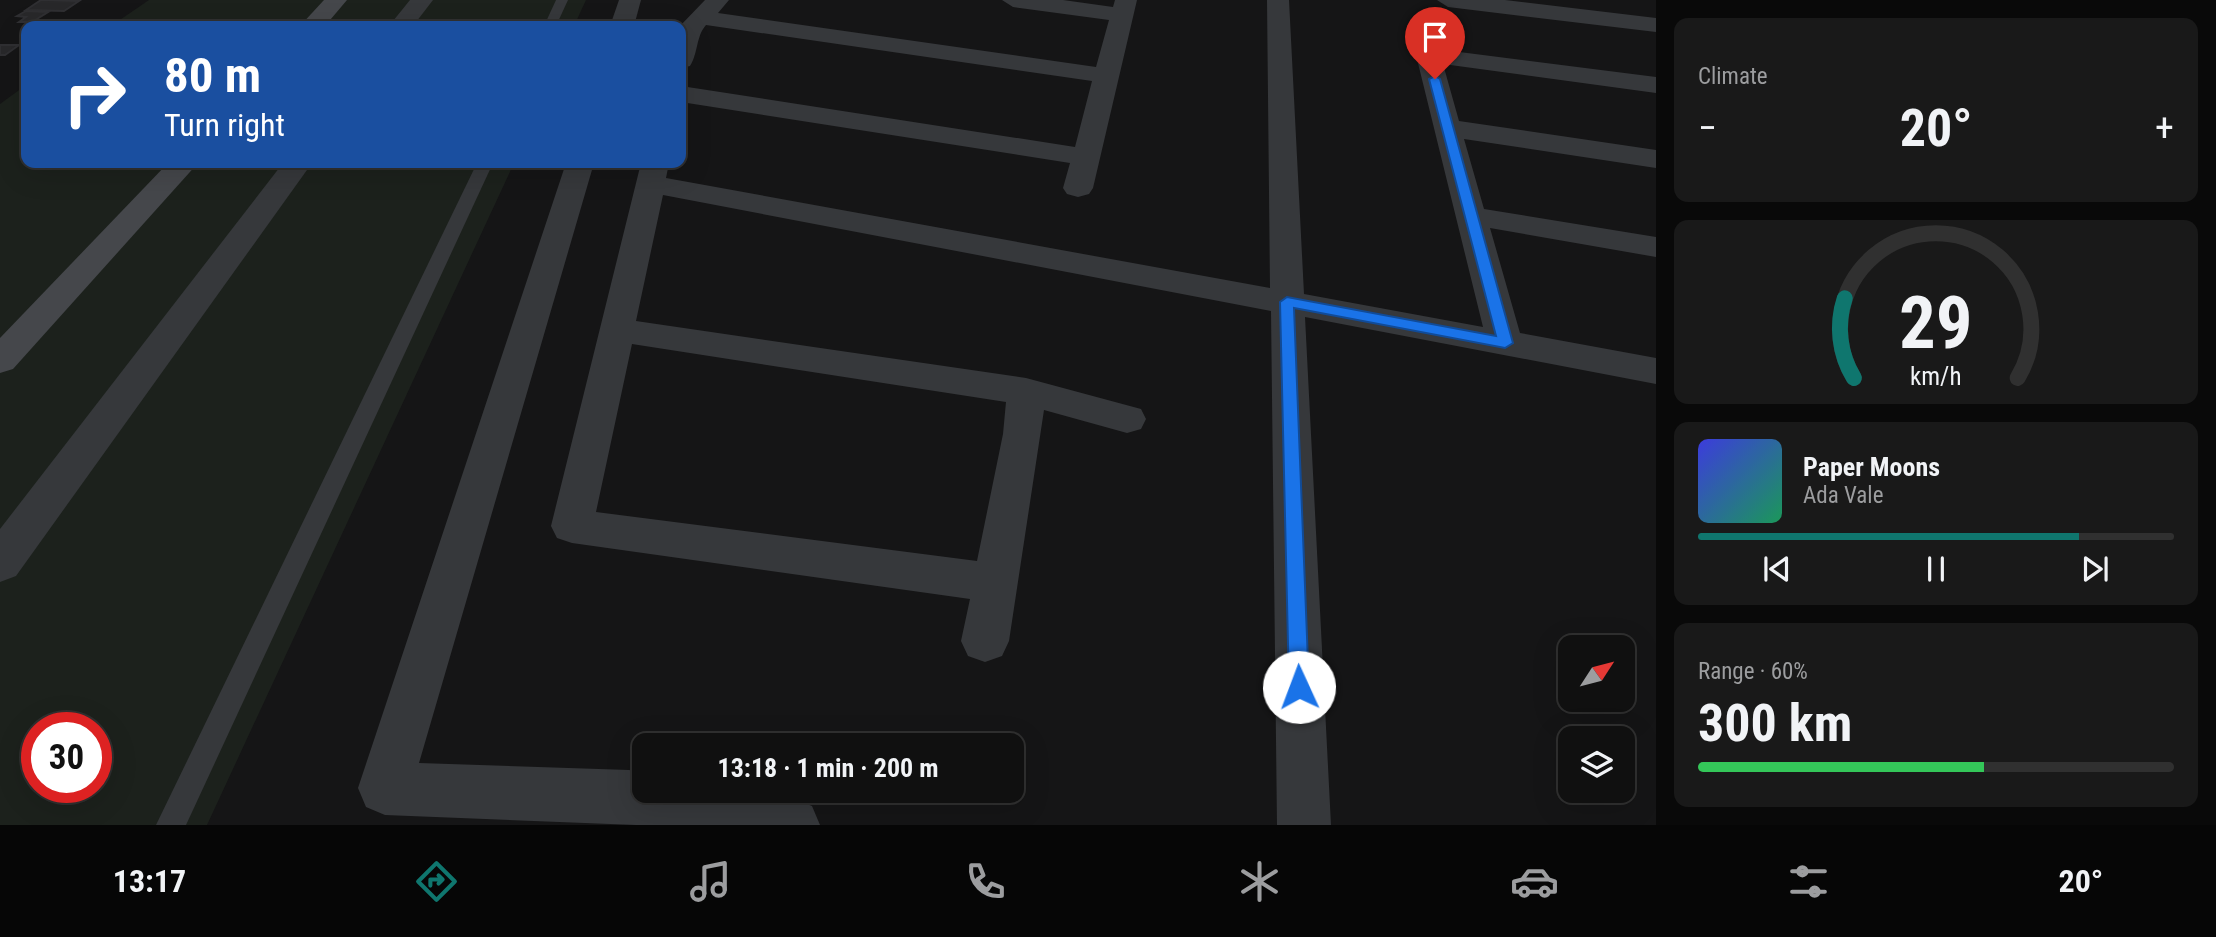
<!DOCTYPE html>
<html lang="en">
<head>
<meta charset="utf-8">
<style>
	body { margin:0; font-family:"Roboto Condensed",sans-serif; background:#191919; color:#f1f3f6; height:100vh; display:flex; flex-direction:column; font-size:26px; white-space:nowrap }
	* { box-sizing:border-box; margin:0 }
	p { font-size:23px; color:#9c9d9f }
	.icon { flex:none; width:38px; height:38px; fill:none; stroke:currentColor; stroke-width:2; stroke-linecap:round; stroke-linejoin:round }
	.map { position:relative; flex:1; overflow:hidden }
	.side { display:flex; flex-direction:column; gap:18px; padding:18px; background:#090909; width:560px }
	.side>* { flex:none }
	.guide { position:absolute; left:21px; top:21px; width:665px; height:147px; border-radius:14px; box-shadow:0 7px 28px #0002,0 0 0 2px #303030; background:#1a4fa0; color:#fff; overflow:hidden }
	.needle { width:46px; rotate:54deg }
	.fabs { position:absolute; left:1558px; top:635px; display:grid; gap:14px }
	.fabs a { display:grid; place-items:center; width:77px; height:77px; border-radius:14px; background:#101010; box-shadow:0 7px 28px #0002,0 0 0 2px #303030; font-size:35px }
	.speed { position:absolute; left:21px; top:712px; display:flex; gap:14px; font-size:35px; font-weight:700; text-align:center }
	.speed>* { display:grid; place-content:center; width:91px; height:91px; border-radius:50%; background:#101010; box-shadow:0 7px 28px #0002,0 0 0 2px #303030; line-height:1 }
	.speed .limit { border:10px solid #d22; background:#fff; color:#111 }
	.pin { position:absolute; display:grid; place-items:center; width:60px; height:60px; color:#fff; margin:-72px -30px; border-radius:50% 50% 50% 0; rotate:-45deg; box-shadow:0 0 7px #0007 }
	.pin .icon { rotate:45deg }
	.me { position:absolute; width:77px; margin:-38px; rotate:358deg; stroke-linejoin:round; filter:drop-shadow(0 0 5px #0008) }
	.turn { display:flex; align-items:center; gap:24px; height:147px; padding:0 28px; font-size:32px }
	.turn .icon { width:91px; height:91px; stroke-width:2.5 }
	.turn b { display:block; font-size:49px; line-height:60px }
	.big { font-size:52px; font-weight:700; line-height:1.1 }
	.side .card { flex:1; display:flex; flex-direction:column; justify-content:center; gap:10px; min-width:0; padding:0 24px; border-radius:14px; background:#191919 }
	.side .dial { align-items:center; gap:0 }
	.dial svg { height:182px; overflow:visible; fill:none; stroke:#303030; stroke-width:7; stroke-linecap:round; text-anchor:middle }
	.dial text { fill:#f1f3f6; stroke:none }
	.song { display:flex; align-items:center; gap:21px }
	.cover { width:84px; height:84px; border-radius:10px; background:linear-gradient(135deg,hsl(240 70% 55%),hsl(150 70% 35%)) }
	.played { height:7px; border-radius:4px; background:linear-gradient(90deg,#0f766e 80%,#303030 80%) }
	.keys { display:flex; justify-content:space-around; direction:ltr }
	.heat { display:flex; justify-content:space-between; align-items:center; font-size:38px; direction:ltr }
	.charge { height:10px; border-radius:5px; background:linear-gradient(90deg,#34c759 60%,#303030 0) }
	.trip { position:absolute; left:632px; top:733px; width:392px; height:70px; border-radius:14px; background:#101010; box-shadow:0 7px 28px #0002,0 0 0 2px #303030; font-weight:700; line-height:70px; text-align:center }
	.tab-bar { display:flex; height:112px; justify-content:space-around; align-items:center; background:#060606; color:#9c9d9f }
	.tab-bar .icon { width:49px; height:49px }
	.tab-bar .on { color:#0f766e }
	.tab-bar b { font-size:32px; color:#f1f3f6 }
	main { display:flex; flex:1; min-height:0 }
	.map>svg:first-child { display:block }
</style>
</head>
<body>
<main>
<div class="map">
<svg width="1656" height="825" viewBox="0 0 1656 825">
	<rect width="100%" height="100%" fill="#151516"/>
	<g fill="#1c211c" fill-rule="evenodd">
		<path d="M 149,0 L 586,0 L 574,26 L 111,26 Z"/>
		<path d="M 26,85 L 26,163 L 514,163 L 207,825 L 0,825 L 0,104 ZM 37,728 L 96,728 L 96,788 L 37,788 Z"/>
	</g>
	<g fill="#28282a" stroke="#2f2f32" stroke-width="2">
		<path d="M 41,0 L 47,0 L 79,1 L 64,11 L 26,10 Z"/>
		<path d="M 26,11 L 48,12 L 32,22 L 19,22 L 26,17 L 17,16 Z"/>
		<path d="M 0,45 L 19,45 L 5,55 L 0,55 Z"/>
	</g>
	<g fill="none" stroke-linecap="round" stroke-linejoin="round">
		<g fill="#36383b" fill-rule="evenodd">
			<path d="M 556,0 L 568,0 L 556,26 L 544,26 Z"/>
			<path d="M 477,163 L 493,163 L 186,825 L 156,825 Z"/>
		</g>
		<g fill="#36383b" fill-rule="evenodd">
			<path d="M 410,0 L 433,0 L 413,26 L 389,26 Z"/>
			<path d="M 619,0 L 641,0 L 634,26 L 610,26 Z"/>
			<path d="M 705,0 L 729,0 L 718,13 L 1096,67 L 1109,20 L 1013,7 L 1002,0 L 1063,0 L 1113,7 L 1115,0 L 1137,0 L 1093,188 L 1089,194 L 1078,197 L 1067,194 L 1063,188 L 1070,163 L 681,102 L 681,86 L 1075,147 L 1092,81 L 706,25 C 696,36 698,54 690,66 L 681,68 L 680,26 Z"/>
			<path d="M 1267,0 L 1289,0 L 1304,294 L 1483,327 L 1416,55 L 1419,50 L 1428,48 L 1656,77 L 1656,93 L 1443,64 L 1459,121 L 1656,150 L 1656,168 L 1464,139 L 1484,209 L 1656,237 L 1656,257 L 1490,228 L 1520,333 L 1656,358 L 1656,384 L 1305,317 L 1331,825 L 1277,825 L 1271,311 L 663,195 L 636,321 L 1026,378 L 1141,409 L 1146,419 L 1141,429 L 1127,433 L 1044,410 L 1009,641 L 1002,656 L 985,662 L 968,656 L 961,641 L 970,599 L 572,543 L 557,538 L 551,526 L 641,163 L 669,163 L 666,178 L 1270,288 ZM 632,344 L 1006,402 L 1003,434 L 977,561 L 596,512 Z"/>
			<path d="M 1437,0 L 1505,0 L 1656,18 L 1656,32 L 1448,7 Z"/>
			<path d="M 283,163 L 312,163 L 16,576 L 0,582 L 0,529 Z"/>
			<path d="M 566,163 L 594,163 L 419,763 L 629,770 L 644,773 L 644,791 C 700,791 760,784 812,806 L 820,825 L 636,825 L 385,815 L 366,807 L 358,788 Z"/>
		</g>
		<g fill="#45474b" fill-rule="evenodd">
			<path d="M 324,0 L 347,0 L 325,26 L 300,26 Z"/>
			<path d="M 168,163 L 198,163 L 13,369 L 0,373 L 0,338 Z"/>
		</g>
	</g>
	<path fill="#1a73e8" stroke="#114b97" stroke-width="2" d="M 1435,76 L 1440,79 L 1513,343 L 1505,348 L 1294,308 L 1309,687 L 1306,694 L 1299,697 L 1292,694 L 1289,687 L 1280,302 L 1287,297 L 1496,336 L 1429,79 Z"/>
</svg>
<div class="fabs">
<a><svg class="needle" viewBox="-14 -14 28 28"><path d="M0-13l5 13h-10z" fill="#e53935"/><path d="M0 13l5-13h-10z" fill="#9c9d9f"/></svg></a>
<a><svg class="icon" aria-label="layers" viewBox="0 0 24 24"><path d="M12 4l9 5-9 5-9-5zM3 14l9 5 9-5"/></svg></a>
</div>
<div class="speed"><div class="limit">30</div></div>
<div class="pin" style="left:1435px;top:79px;background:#d93025"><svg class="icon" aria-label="arrive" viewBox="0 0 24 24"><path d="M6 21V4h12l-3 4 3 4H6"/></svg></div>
<svg class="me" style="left:1299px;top:687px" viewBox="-20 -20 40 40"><circle r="19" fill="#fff"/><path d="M0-13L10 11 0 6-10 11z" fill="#1a73e8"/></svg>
<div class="trip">13:18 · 1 min · 200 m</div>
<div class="guide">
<div class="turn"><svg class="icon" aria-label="right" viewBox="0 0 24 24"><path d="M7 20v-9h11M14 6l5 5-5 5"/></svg><div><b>80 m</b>Turn right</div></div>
</div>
</div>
<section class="side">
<div class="card"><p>Climate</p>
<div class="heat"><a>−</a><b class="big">20°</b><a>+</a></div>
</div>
<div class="card dial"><svg viewBox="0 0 100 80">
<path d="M14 69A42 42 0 1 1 86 69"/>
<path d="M14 69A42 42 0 0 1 10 34" stroke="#0f766e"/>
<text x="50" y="56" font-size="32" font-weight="700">29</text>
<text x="50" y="72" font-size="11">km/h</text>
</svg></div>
<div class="card">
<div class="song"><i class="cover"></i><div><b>Paper Moons</b><p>Ada Vale</p></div></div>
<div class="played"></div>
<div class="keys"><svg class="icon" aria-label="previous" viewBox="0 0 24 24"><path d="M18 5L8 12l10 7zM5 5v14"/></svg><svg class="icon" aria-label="pause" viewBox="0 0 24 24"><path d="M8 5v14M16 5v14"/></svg><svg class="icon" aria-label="next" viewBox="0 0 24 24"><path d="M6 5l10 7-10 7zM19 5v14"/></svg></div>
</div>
<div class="card"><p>Range · 60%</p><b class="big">300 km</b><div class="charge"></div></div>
</section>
</main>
<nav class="tab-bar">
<b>13:17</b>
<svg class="icon on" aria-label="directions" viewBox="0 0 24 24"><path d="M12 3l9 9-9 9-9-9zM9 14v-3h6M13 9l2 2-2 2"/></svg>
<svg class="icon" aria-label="music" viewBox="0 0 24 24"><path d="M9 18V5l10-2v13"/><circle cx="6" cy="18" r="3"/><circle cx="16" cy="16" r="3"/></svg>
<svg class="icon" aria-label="phone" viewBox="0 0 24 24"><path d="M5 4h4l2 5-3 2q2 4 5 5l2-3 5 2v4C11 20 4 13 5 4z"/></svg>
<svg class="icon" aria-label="climate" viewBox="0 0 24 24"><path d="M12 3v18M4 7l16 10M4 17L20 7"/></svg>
<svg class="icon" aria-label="car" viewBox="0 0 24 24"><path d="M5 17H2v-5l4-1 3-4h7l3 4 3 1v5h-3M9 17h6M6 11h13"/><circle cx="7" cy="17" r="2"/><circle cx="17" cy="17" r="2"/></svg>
<svg class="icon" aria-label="filters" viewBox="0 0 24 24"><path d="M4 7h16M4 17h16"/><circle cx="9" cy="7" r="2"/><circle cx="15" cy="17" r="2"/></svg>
<b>20°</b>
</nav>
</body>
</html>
